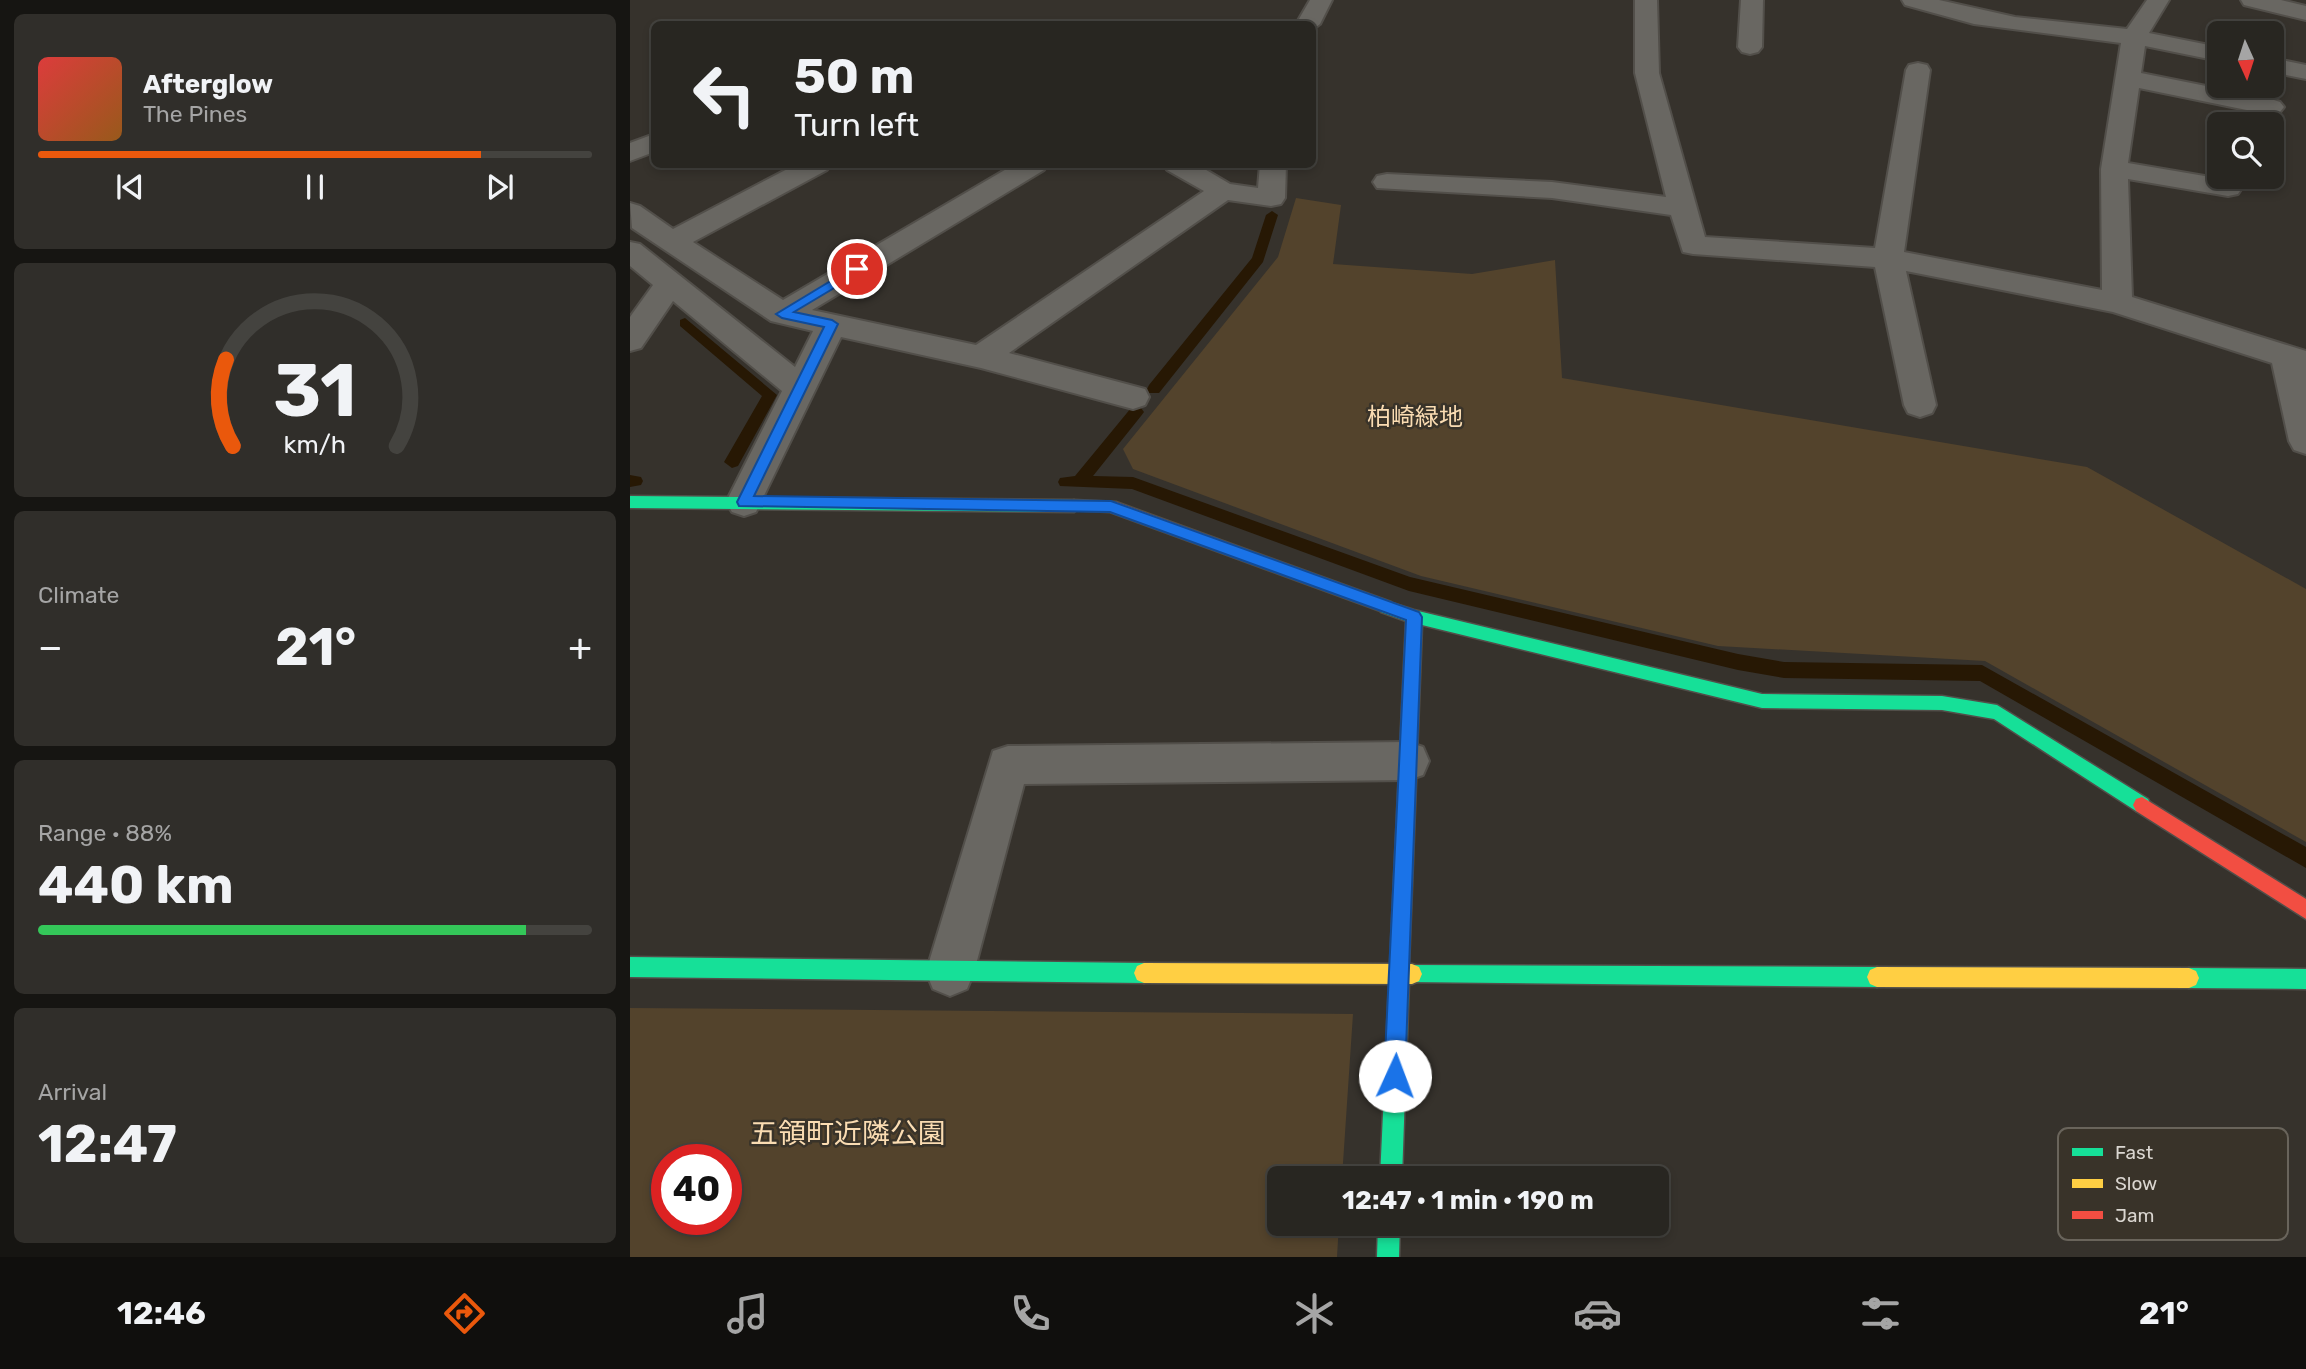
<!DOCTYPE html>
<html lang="en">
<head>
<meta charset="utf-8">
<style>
	body { margin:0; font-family:Rubik,"Noto Sans JP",sans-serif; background:#302e2a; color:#f1f3f6; height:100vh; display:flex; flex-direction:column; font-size:26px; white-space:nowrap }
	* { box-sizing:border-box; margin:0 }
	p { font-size:23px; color:#a5a5a5 }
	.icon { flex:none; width:38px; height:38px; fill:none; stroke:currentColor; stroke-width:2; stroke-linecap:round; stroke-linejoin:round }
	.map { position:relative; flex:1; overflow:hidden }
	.panel { display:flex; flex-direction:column; gap:14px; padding:14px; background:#161512; width:630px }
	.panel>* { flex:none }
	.banner { position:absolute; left:21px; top:21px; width:665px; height:147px; border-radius:10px; box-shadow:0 4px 10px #0003,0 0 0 2px #44433f; background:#282621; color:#f1f3f6; overflow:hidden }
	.needle { width:46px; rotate:177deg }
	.tools { position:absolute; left:1577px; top:21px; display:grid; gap:14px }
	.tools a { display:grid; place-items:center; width:77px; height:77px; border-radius:10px; background:#282621; box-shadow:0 4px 10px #0003,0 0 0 2px #44433f; font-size:35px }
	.speed { position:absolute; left:21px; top:1144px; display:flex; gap:14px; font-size:35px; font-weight:700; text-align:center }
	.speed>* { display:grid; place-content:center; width:91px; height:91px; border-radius:50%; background:#282621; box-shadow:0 4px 10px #0003,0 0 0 2px #44433f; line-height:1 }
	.speed .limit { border:10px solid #d22; background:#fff; color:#111 }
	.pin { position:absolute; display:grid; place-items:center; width:60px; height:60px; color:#fff; margin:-30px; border:4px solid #fff; border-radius:50%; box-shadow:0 2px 7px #0007 }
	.me { position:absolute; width:77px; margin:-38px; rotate:2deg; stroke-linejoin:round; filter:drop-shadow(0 0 5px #0008) }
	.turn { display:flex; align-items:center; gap:24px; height:147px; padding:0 28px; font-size:32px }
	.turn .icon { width:91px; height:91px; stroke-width:2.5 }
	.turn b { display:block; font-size:49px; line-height:60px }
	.big { font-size:52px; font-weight:700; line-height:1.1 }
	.panel .tile { flex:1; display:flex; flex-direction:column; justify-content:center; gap:10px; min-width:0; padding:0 24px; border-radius:10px; background:#302e2a }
	.panel .dial { align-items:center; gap:0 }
	.dial svg { height:182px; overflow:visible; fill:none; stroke:#44433f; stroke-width:7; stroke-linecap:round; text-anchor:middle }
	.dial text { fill:#f1f3f6; stroke:none }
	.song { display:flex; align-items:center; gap:21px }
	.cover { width:84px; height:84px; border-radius:10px; background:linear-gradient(135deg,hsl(0 70% 55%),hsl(30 70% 35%)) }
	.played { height:7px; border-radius:4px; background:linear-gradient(90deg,#ea580c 80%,#44433f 80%) }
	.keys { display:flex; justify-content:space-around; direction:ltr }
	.heat { display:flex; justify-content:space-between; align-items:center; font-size:38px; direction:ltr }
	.charge { height:10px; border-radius:5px; background:linear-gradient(90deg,#34c759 88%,#44433f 0) }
	.trip { position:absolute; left:637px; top:1166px; width:402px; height:70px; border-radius:10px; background:#282621; box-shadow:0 4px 10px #0003,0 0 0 2px #44433f; font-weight:700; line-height:70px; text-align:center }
	.menu { display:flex; height:112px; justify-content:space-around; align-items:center; background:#100f0d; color:#a5a5a5 }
	.menu .icon { width:49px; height:49px }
	.menu .current { color:#ea580c }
	.menu b { font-size:32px; color:#f1f3f6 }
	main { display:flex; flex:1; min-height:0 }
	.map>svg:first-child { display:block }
</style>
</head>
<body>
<main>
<section class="panel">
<div class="tile">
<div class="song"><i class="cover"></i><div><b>Afterglow</b><p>The Pines</p></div></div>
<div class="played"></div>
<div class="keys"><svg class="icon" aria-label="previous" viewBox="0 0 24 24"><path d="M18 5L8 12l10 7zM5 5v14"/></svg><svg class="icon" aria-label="pause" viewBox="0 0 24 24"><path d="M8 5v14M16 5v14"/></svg><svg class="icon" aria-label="next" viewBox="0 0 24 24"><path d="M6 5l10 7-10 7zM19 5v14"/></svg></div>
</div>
<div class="tile dial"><svg viewBox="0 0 100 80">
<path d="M14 69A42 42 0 1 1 86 69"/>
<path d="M14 69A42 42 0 0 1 11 31" stroke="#ea580c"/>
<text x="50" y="56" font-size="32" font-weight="700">31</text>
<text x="50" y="72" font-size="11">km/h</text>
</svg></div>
<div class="tile"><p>Climate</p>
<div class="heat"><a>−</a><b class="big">21°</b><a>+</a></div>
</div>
<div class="tile"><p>Range · 88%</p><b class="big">440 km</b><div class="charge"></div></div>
<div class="tile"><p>Arrival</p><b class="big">12:47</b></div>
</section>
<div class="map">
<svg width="1676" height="1257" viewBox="0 0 1676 1257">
	<rect width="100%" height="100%" fill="#36322c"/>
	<g fill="#53432c" fill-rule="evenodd">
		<path d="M 666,198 L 711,205 L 703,264 L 842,274 L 925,260 L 932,378 L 1457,467 L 1676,589 L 1676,842 L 1355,661 L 1088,646 L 791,576 L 503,469 L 493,449 L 648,257 Z"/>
		<path d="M 0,1008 L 723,1014 L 712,1178 L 649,1178 L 649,1223 L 709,1223 L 707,1257 L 0,1257 ZM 37,1160 L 96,1160 L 96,1220 L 37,1220 Z"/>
	</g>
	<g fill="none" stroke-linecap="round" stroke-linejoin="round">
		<g fill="#271804" fill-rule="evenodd">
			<path d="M 642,211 L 648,215 L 633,262 L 529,393 L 519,393 L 517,389 L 519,385 L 622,258 L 636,215 Z"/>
			<path d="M 55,318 L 147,395 L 108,466 L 102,468 L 94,462 L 132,396 L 50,326 L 50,320 Z"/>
			<path d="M 506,407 L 511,408 L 514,412 L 511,416 L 463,476 L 503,477 L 780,577 L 1108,654 L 1154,662 L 1352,665 L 1676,847 L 1676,868 L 1350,681 L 1154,678 L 1108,670 L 779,591 L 502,489 L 430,486 L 428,482 L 430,478 L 445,476 L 501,408 Z"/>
			<path d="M 0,475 L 11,477 L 13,481 L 11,485 L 0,487 Z"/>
		</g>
		<defs>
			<g id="street">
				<path d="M 680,0 L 702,0 L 690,24 L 682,30 L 682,24 L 666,24 Z"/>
				<path d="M 1005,0 L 1027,0 L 1029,73 L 1075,237 L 1245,248 L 1276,70 L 1279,65 L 1288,63 L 1297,65 L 1300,70 L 1274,252 L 1472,290 L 1471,169 L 1491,43 L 1344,24 L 1275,5 L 1272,0 L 1309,0 L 1385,17 L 1497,29 L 1517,0 L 1539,0 L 1519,33 L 1589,47 L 1589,61 L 1515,46 L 1511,73 L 1641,99 L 1650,102 L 1654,107 L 1650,112 L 1641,115 L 1509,88 L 1498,163 L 1598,180 L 1608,182 L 1612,188 L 1608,194 L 1598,196 L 1498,179 L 1502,297 L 1676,351 L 1676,454 L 1664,450 L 1659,441 L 1642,363 L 1483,312 L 1276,271 L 1306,405 L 1302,413 L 1290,417 L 1278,413 L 1274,405 L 1245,267 L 1063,254 L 1053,252 L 1041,215 L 922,198 L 747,188 L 743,182 L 747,176 L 757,174 L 922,182 L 1036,197 L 1005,73 Z"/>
				<path d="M 1111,0 L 1133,0 L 1132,47 L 1128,52 L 1120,54 L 1112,52 L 1108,47 Z"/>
				<path d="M 1611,0 L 1651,0 L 1676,6 L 1676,20 L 1614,5 Z"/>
				<path d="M 1642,58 L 1676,65 L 1676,79 L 1642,72 Z"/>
				<path d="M 24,134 L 24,152 L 0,161 L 0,143 Z"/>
				<path d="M 167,164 L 201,164 L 197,170 L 63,242 L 153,300 L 385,164 L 418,164 L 414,170 L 182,310 L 346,345 L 574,191 L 537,170 L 533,164 L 566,164 L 600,184 L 628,188 L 630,164 L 656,164 L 655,198 L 651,204 L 641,206 L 598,200 L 379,353 L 515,389 L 519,397 L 515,405 L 503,409 L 351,368 L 211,337 L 126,512 L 114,516 L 102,512 L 96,502 L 152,391 L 43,301 L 11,348 L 0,351 L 0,317 L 23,285 L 0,266 L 0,242 L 10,244 L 165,367 L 183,331 L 141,321 L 2,228 L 0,203 L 10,206 L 43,229 Z"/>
				<path d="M 778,742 L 793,747 L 799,761 L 793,775 L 778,780 L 394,784 L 344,972 L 337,989 L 320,996 L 303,989 L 296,972 L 363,751 L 378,746 Z"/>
			</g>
			<g id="fast">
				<path d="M 0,496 L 444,500 L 451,506 L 444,512 L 0,508 Z"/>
				<path d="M 756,601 L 784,610 L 1132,694 L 1312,696 L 1367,705 L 1518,799 L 1521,805 L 1518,811 L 1512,813 L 1506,811 L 1364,719 L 1312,710 L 1132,708 L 792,625 L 779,965 L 1247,967 L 1254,970 L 1257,977 L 1254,984 L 1247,987 L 779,982 L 772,1178 L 750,1178 L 776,621 L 751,612 L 748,607 L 751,602 Z"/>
				<path d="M 0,957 L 514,963 L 521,966 L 524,973 L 521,980 L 514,983 L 0,977 Z"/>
				<path d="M 1559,968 L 1676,969 L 1676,989 L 1559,988 L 1552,985 L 1549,978 L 1552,971 Z"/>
				<path d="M 748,1223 L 770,1223 L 769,1257 L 747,1257 Z"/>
			</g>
			<g id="slow">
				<path d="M 514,963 L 782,964 L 789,967 L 792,974 L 789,981 L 782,984 L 514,983 L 507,980 L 504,973 L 507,966 Z"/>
				<path d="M 1247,967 L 1559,968 L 1566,971 L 1569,978 L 1566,985 L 1559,988 L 1247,987 L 1240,984 L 1237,977 L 1240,970 Z"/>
			</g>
			<g id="jam">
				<path d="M 444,500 L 486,502 L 761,602 L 764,607 L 761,612 L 756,613 L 480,512 L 439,510 L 437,506 Z"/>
				<path d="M 1512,797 L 1676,899 L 1676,919 L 1506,811 L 1503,805 L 1506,799 Z"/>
			</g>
		</defs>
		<use href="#street" stroke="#524f4a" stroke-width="4"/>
		<use href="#fast" stroke="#524f4a" stroke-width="3"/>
		<use href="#slow" stroke="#524f4a" stroke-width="3"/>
		<use href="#jam" stroke="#524f4a" stroke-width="3"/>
		<use href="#street" fill="#696762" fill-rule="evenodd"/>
		<use href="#fast" fill="#16e098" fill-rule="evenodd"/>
		<use href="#slow" fill="#ffcf43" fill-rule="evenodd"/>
		<use href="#jam" fill="#f24e42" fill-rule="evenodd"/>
	</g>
	<path fill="#1a73e8" stroke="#114b97" stroke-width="2" d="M 227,265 L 231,266 L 231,272 L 164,312 L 202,320 L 208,324 L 124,496 L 481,501 L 789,612 L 792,617 L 775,1076 L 772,1083 L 765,1086 L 757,1083 L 754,1076 L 776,620 L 480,512 L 109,506 L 107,502 L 194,327 L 152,318 L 146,314 Z"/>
	<g text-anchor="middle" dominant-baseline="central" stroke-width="5" stroke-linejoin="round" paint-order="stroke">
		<g font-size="24" fill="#fadcb2" stroke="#393329">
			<text x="785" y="417">柏崎緑地</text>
		</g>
		<g font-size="28" fill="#fadcb2" stroke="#393329">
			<text x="218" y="1133">五領町近隣公園</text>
		</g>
	</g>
	<rect x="1428" y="1128" width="230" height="112" rx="10" fill="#393329" stroke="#69645b" stroke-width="2"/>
	<rect x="1442" y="1148" width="31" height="8" fill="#16e098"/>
	<rect x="1442" y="1179" width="31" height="9" fill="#ffcf43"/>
	<rect x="1442" y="1211" width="31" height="8" fill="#f24e42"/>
	<g font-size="19" fill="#dad6d0">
		<text x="1485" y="1159">Fast</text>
		<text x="1485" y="1190">Slow</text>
		<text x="1485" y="1222">Jam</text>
	</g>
</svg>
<div class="tools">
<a><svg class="needle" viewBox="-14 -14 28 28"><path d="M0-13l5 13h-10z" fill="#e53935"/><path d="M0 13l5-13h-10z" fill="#a5a5a5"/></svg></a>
<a><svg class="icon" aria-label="search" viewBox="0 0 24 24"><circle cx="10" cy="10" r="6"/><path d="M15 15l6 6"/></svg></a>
</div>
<div class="speed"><div class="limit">40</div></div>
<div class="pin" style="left:227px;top:269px;background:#d93025"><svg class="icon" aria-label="arrive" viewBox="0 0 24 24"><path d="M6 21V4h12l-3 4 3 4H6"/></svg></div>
<svg class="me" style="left:765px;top:1076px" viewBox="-20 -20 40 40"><circle r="19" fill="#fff"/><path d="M0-13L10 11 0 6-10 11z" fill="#1a73e8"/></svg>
<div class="trip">12:47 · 1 min · 190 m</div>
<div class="banner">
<div class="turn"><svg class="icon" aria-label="left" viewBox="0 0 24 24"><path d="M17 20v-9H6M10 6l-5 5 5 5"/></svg><div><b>50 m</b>Turn left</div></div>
</div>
</div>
</main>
<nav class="menu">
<b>12:46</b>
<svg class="icon current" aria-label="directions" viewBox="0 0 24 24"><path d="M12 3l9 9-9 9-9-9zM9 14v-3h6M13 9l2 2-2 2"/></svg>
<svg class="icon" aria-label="music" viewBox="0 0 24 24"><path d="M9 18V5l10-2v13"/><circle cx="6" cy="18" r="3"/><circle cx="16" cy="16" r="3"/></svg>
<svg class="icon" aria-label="phone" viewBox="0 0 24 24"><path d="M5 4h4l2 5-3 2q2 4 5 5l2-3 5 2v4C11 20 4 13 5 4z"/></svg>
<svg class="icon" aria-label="climate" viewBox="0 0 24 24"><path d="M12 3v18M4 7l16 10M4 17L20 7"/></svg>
<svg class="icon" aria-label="car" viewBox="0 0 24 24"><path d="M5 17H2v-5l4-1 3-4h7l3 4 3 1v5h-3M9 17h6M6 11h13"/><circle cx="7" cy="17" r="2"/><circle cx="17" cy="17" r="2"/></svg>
<svg class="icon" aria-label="filters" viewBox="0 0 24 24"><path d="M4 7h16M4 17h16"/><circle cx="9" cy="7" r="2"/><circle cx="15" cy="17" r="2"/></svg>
<b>21°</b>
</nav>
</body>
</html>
